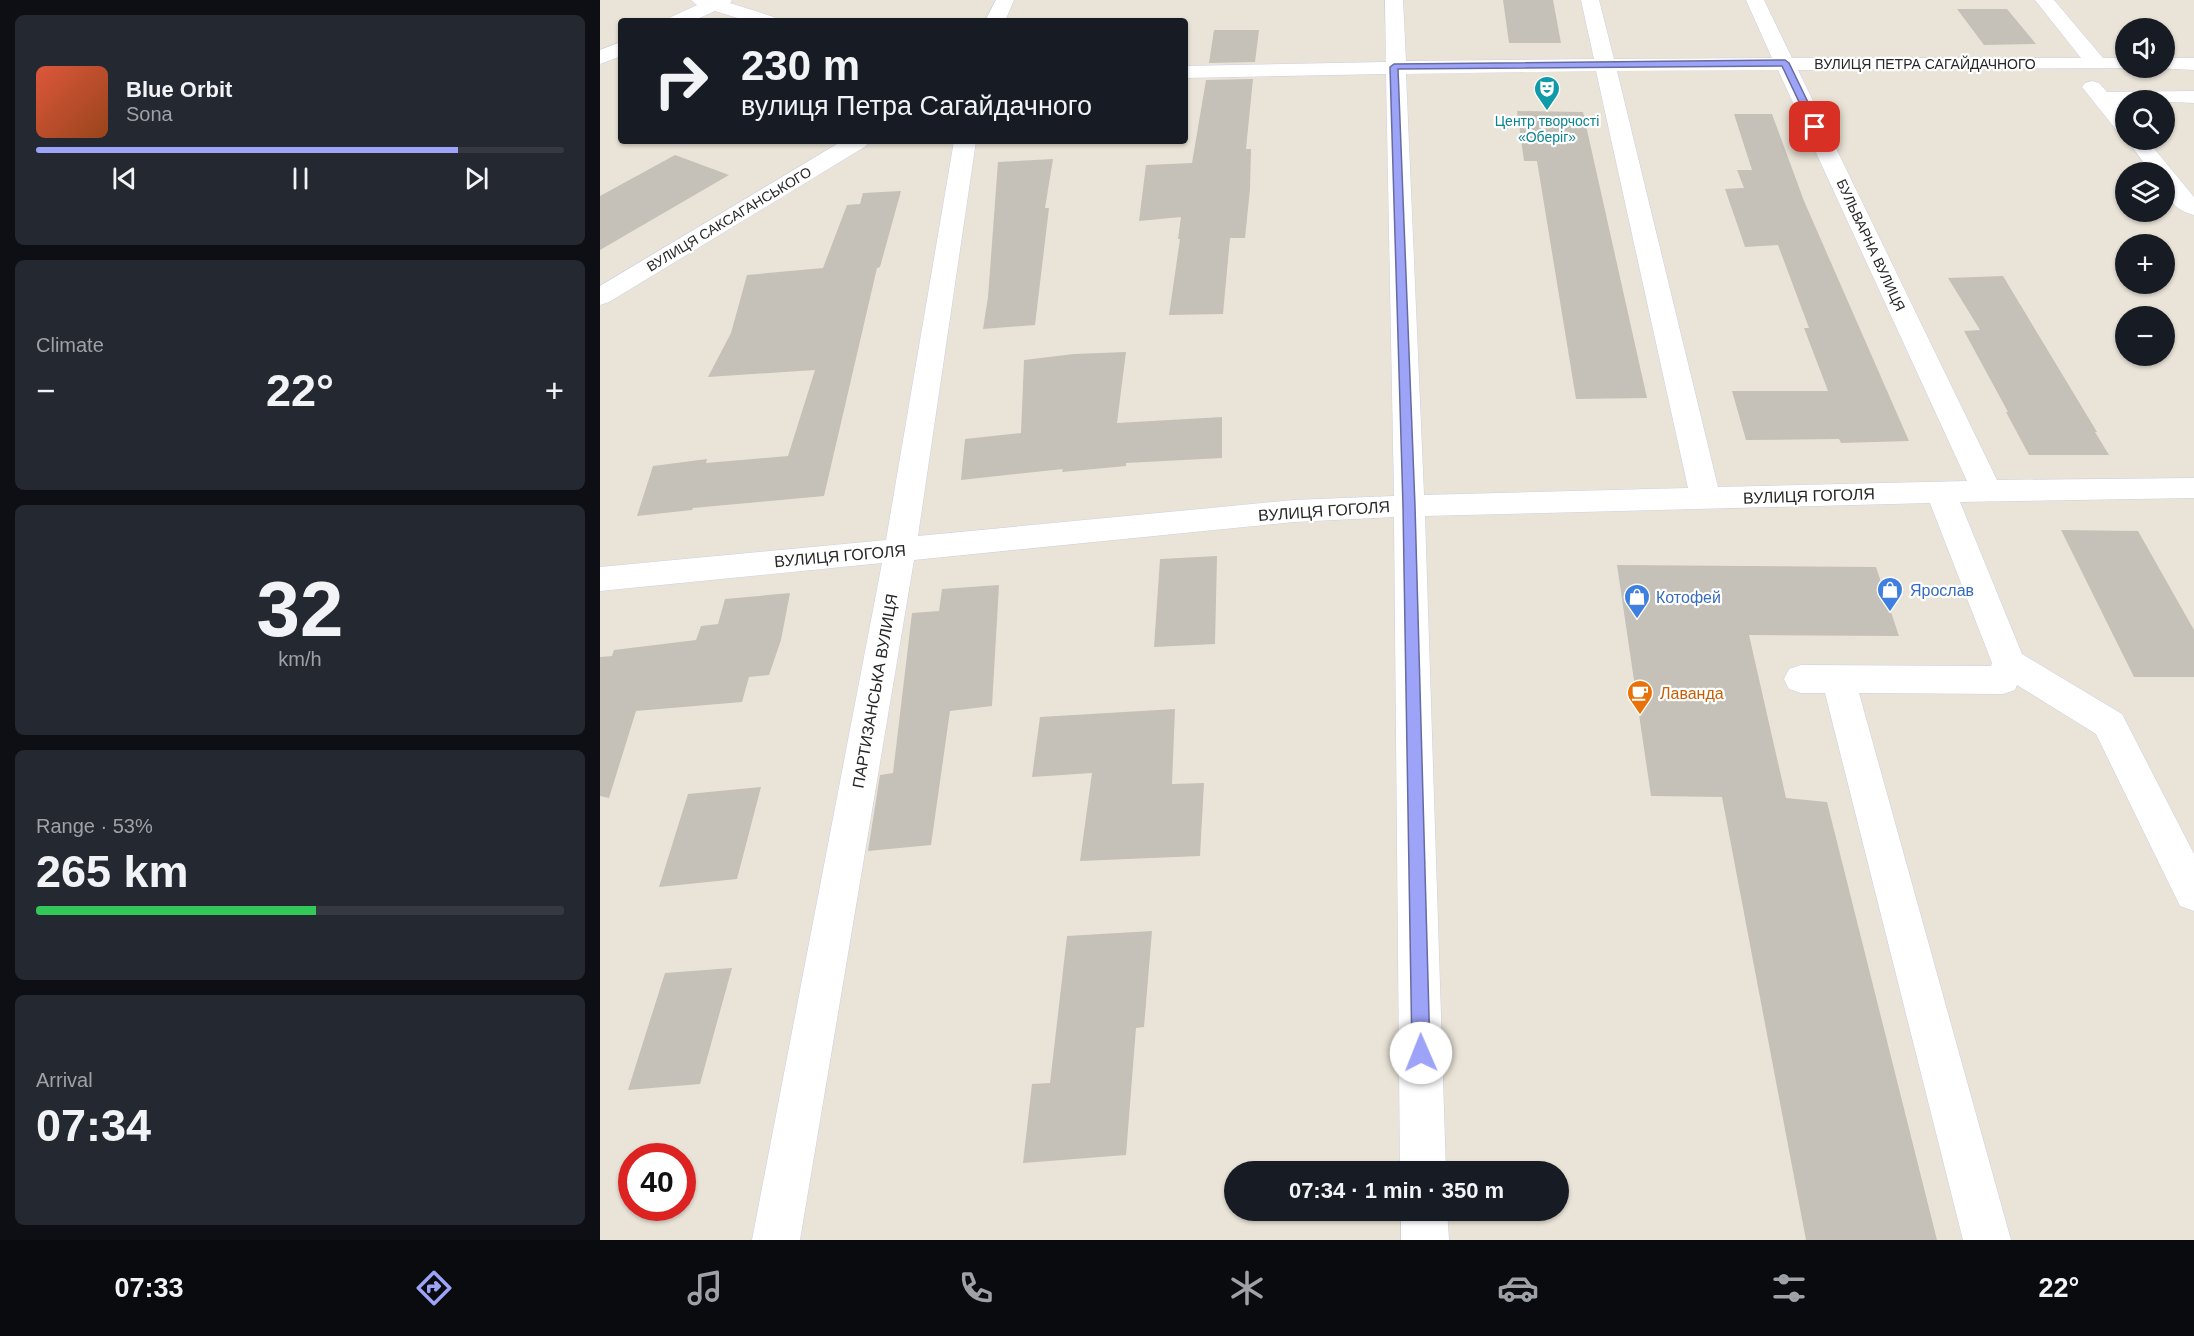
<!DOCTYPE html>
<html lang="en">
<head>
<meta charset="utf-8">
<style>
	body { margin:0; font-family:Helvetica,sans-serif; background:#242831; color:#f1f3f6; height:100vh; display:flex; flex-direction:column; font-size:22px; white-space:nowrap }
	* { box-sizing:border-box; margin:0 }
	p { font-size:20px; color:#9ea1a6 }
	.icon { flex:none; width:33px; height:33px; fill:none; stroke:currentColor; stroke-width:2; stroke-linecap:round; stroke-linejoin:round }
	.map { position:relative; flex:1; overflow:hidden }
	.panel { display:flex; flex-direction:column; gap:15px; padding:15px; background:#0d0f14; width:600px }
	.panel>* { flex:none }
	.hud { position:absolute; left:18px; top:18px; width:570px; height:126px; border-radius:6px; box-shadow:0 2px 4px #0004; background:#171b24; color:#f1f3f6; overflow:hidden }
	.tools { position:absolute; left:1515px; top:18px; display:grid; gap:12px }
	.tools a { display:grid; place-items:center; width:60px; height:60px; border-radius:50%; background:#171b24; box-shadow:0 2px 4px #0004; font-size:30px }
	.speed { position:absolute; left:18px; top:1143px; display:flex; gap:12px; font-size:30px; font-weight:700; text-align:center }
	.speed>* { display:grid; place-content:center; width:78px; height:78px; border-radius:50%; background:#171b24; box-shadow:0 2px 4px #0004; line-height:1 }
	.speed .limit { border:9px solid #d22; background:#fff; color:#111 }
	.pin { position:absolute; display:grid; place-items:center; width:51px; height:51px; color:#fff; margin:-26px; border-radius:12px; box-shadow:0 3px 9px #0006 }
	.me { position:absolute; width:66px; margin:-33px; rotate:359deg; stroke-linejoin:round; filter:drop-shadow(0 0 4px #0008) }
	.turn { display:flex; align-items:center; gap:21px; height:126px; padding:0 24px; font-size:27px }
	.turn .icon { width:78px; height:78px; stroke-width:2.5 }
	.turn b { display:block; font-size:42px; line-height:51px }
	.big { font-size:45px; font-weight:700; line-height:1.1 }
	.panel .tile { flex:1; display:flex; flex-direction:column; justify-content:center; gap:9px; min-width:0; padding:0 21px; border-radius:9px; background:#242831 }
	.panel .dial { align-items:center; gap:0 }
	.dial b { font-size:78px; line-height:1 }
	.song { display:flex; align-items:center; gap:18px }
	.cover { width:72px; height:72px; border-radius:9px; background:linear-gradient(135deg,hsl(10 70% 55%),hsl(20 70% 35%)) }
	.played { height:6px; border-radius:3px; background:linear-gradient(90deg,#9da4f7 80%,#363941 80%) }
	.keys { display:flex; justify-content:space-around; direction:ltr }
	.heat { display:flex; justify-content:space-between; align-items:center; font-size:33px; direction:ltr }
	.charge { height:9px; border-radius:4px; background:linear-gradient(90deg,#34c759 53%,#363941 0) }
	.trip { position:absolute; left:624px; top:1161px; width:345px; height:60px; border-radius:30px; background:#171b24; box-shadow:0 2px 4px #0004; font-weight:700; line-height:60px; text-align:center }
	.menu { display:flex; height:96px; justify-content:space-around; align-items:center; background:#090b0e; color:#9ea1a6 }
	.menu .icon { width:42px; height:42px }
	.menu .active { color:#9da4f7 }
	.menu b { font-size:27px; color:#f1f3f6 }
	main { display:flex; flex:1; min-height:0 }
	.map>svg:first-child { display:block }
</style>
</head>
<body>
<main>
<section class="panel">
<div class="tile">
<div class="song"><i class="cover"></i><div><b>Blue Orbit</b><p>Sona</p></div></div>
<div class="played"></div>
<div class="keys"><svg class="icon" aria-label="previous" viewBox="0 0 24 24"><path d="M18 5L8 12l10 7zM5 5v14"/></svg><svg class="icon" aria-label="pause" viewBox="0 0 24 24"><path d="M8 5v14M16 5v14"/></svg><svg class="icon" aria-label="next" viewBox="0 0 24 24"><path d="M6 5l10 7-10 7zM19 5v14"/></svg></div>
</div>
<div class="tile"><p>Climate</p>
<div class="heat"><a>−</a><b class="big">22°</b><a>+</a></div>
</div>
<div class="tile dial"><b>32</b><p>km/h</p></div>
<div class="tile"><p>Range · 53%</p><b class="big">265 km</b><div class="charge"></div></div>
<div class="tile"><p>Arrival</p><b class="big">07:34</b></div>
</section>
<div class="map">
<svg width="1594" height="1240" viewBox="0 0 1594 1240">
	<rect width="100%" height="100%" fill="#eae4d8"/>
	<g fill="#c5c1b8">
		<path d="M 903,0 L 953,0 L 961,43 L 909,43 Z"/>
		<path d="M 1357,9 L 1407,9 L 1436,44 L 1384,45 Z"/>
		<path d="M 614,30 L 659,30 L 655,62 L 609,63 Z"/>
		<path d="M 653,79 L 646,149 L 651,149 L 650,189 L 645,238 L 630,238 L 623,314 L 569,315 L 580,239 L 578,239 L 581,217 L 539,221 L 546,165 L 592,163 L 606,80 Z"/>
		<path d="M 917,111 L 983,112 L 1047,398 L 976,399 L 937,161 L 924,161 Z"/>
		<path d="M 1134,114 L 1172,114 L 1204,201 L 1309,441 L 1241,443 L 1239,439 L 1146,440 L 1132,391 L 1228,391 L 1204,328 L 1209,328 L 1178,245 L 1145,247 L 1125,189 L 1144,188 L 1137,170 L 1152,170 Z"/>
		<path d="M 75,155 L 129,175 L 0,250 L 0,196 Z"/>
		<path d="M 453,159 L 445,208 L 449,208 L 435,325 L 383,329 L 388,297 L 398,162 Z"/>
		<path d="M 301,191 L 280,267 L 277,268 L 224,496 L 93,508 L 92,510 L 37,516 L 53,466 L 107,459 L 106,463 L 188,456 L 215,370 L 108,377 L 131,333 L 147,275 L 223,268 L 247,205 L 260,204 L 263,193 Z"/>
		<path d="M 1403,276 L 1497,432 L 1495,432 L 1509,455 L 1429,455 L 1406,412 L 1408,412 L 1364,331 L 1380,330 L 1348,278 Z"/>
		<path d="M 526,352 L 517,423 L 622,417 L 622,458 L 526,463 L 526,466 L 462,472 L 463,469 L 361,480 L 365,439 L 421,433 L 424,360 L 474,354 Z"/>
		<path d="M 1461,530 L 1538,531 L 1594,630 L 1594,677 L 1534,677 Z"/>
		<path d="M 617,556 L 615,644 L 554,647 L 560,559 Z"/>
		<path d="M 1017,565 L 1276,567 L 1299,636 L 1149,635 L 1186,798 L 1227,802 L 1337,1240 L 1206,1240 L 1122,797 L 1051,796 Z"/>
		<path d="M 399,585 L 392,706 L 350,711 L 331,845 L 268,851 L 280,775 L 293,773 L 312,613 L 339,611 L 342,589 Z"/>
		<path d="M 190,593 L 181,640 L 169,675 L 149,677 L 142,702 L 36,711 L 9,798 L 0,796 L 0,657 L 12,656 L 14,650 L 96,640 L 101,626 L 118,624 L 125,599 Z"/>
		<path d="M 575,709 L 572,784 L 604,783 L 600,856 L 480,861 L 492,773 L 432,777 L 440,717 Z"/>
		<path d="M 161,787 L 137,879 L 59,887 L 88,794 Z"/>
		<path d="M 552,931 L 544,1027 L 536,1028 L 526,1155 L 423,1163 L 432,1084 L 450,1083 L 467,936 Z"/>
		<path d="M 132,968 L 100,1084 L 28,1090 L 65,973 Z"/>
	</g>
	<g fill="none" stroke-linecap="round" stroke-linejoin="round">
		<defs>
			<g id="minor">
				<path d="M 91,0 L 132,0 L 130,3 L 174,17 L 177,21 L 147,21 L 115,11 L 93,21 L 68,21 L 71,17 L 97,5 Z"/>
				<path d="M 396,0 L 414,0 L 405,21 L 385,21 Z"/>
				<path d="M 785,0 L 803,0 L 806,61 L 994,59 L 981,0 L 999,0 L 1014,59 L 1172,58 L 1146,0 L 1164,0 L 1192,58 L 1481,58 L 1435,0 L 1454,0 L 1503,58 L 1526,58 L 1526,68 L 1533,68 L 1198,70 L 1397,480 L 1594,478 L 1594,498 L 1360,502 L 1422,654 L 1522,714 L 1594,854 L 1594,911 L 1580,906 L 1496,734 L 1417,685 L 1415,690 L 1403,694 L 1259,693 L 1411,1240 L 1363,1240 L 1225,693 L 1201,693 L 1189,689 L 1184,679 L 1189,669 L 1201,665 L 1391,666 L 1392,663 L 1330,503 L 825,516 L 846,1172 L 800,1172 L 794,517 L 694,522 L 314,560 L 200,1240 L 152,1240 L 282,563 L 0,591 L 0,567 L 286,540 L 354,141 L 376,141 L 318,536 L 694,500 L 794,496 L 786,74 L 585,78 L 585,66 L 786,62 ZM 1178,70 L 1367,481 L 1118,487 L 1017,71 ZM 996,71 L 1088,488 L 824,495 L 806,74 Z"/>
				<path d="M 21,42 L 21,56 L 0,64 L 0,50 Z"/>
				<path d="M 1564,58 L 1594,58 L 1594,70 L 1557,68 L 1564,68 Z"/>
				<path d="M 1492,81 L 1499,83 L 1507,92 L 1594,91 L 1594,103 L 1526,100 L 1526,104 L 1518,104 L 1526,113 L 1526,133 L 1518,132 L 1482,87 L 1485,83 Z"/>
				<path d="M 1526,139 L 1547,140 L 1594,197 L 1594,215 C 1572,210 1564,194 1564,172 L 1551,172 Z"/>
				<path d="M 242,141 L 269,141 L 266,146 L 9,302 L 0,305 L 0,286 Z"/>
				<path d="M 801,1210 L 847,1210 L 849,1240 L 801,1240 Z"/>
			</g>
		</defs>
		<use href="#minor" stroke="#cdcee0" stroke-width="1"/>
		<use href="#minor" fill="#fff" fill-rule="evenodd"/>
	</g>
	<path fill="#9da4f7" stroke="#666ba1" stroke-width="1.5" d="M 1185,60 L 1189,63 L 1220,127 L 1218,129 L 1211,127 L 1182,66 L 798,69 L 815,506 L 830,1053 L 827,1059 L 821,1062 L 814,1059 L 812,1053 L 803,506 L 790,67 L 794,64 Z"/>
	<defs>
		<symbol id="theatre-pin" viewBox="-11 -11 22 30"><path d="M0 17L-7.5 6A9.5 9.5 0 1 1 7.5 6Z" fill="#0f9aa8" stroke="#fff"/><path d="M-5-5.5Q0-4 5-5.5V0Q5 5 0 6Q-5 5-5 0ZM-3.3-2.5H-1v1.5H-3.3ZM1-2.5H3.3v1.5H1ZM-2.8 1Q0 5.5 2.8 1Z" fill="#fff"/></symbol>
		<symbol id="shop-pin" viewBox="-11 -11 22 30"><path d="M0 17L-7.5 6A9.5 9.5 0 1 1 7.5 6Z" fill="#3f7fe0" stroke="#fff"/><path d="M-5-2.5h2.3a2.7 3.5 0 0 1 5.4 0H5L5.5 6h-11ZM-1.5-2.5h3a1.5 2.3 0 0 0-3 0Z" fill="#fff"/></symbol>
		<symbol id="cafe-pin" viewBox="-11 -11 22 30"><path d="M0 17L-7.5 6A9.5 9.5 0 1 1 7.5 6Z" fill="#e8710a" stroke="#fff"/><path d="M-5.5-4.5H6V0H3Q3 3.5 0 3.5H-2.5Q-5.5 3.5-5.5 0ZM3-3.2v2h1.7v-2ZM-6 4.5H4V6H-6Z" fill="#fff"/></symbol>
	</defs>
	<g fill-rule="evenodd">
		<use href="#theatre-pin" x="932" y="74" width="30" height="40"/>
		<use href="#shop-pin" x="1275" y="575" width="30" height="40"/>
		<use href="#shop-pin" x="1022" y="582" width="30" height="40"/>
		<use href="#cafe-pin" x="1025" y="678" width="30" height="40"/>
	</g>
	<g text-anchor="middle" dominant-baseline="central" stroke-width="4.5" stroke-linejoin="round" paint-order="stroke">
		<g font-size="14" fill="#272727" stroke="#fff">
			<text x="1325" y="64">ВУЛИЦЯ ПЕТРА САГАЙДАЧНОГО</text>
			<text transform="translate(129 219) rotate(-31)">ВУЛИЦЯ САКСАГАНСЬКОГО</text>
			<text transform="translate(1271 245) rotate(65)">БУЛЬВАРНА ВУЛИЦЯ</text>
		</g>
		<g font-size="14" fill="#0d838f" stroke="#fff">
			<text x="947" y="121">Центр творчості<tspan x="947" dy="16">«Оберіг»</tspan></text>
		</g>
		<g font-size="16" fill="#272727" stroke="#fff">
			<text transform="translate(1209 496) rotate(-2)">ВУЛИЦЯ ГОГОЛЯ</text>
			<text transform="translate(724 511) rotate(-4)">ВУЛИЦЯ ГОГОЛЯ</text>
			<text transform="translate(240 556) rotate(-5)">ВУЛИЦЯ ГОГОЛЯ</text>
			<text transform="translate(275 691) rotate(-80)">ПАРТИЗАНСЬКА ВУЛИЦЯ</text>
		</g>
		<g font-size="16" fill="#366cbe" stroke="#fff" text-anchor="start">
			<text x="1310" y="590">Ярослав</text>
			<text x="1056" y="597">Котофей</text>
		</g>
		<g font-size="16" fill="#c56008" stroke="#fff" text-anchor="start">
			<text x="1060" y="693">Лаванда</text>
		</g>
	</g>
</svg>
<div class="tools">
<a><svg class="icon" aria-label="sound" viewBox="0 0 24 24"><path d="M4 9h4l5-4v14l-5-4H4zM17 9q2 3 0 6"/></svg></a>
<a><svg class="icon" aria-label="search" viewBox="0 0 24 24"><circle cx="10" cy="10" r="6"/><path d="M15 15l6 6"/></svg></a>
<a><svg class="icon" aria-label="layers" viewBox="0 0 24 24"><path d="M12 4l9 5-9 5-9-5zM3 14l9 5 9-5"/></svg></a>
<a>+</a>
<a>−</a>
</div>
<div class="speed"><div class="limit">40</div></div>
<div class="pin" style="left:1215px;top:127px;background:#d93025"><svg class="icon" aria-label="arrive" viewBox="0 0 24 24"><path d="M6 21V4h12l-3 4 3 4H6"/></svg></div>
<svg class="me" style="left:821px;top:1053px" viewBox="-20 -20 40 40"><circle r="19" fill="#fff"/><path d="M0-13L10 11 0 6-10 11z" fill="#9da4f7"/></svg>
<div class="trip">07:34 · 1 min · 350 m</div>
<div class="hud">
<div class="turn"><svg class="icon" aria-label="right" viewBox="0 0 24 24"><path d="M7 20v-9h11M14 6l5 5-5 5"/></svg><div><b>230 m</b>вулиця Петра Сагайдачного</div></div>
</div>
</div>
</main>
<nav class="menu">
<b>07:33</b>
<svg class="icon active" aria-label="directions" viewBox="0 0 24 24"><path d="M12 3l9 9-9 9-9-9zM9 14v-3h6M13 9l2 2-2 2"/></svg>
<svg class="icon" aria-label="music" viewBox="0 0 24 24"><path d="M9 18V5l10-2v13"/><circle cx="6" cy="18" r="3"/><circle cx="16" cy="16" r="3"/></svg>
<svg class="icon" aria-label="phone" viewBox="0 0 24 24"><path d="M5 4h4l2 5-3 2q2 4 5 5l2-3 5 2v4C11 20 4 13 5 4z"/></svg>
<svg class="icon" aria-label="climate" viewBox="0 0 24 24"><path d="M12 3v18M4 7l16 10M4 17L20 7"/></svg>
<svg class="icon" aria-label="car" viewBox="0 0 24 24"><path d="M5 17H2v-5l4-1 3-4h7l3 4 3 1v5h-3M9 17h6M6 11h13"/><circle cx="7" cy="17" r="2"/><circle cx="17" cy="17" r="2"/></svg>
<svg class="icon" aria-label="filters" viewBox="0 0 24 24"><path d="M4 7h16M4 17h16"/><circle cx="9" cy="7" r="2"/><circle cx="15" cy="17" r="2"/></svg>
<b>22°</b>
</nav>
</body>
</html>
